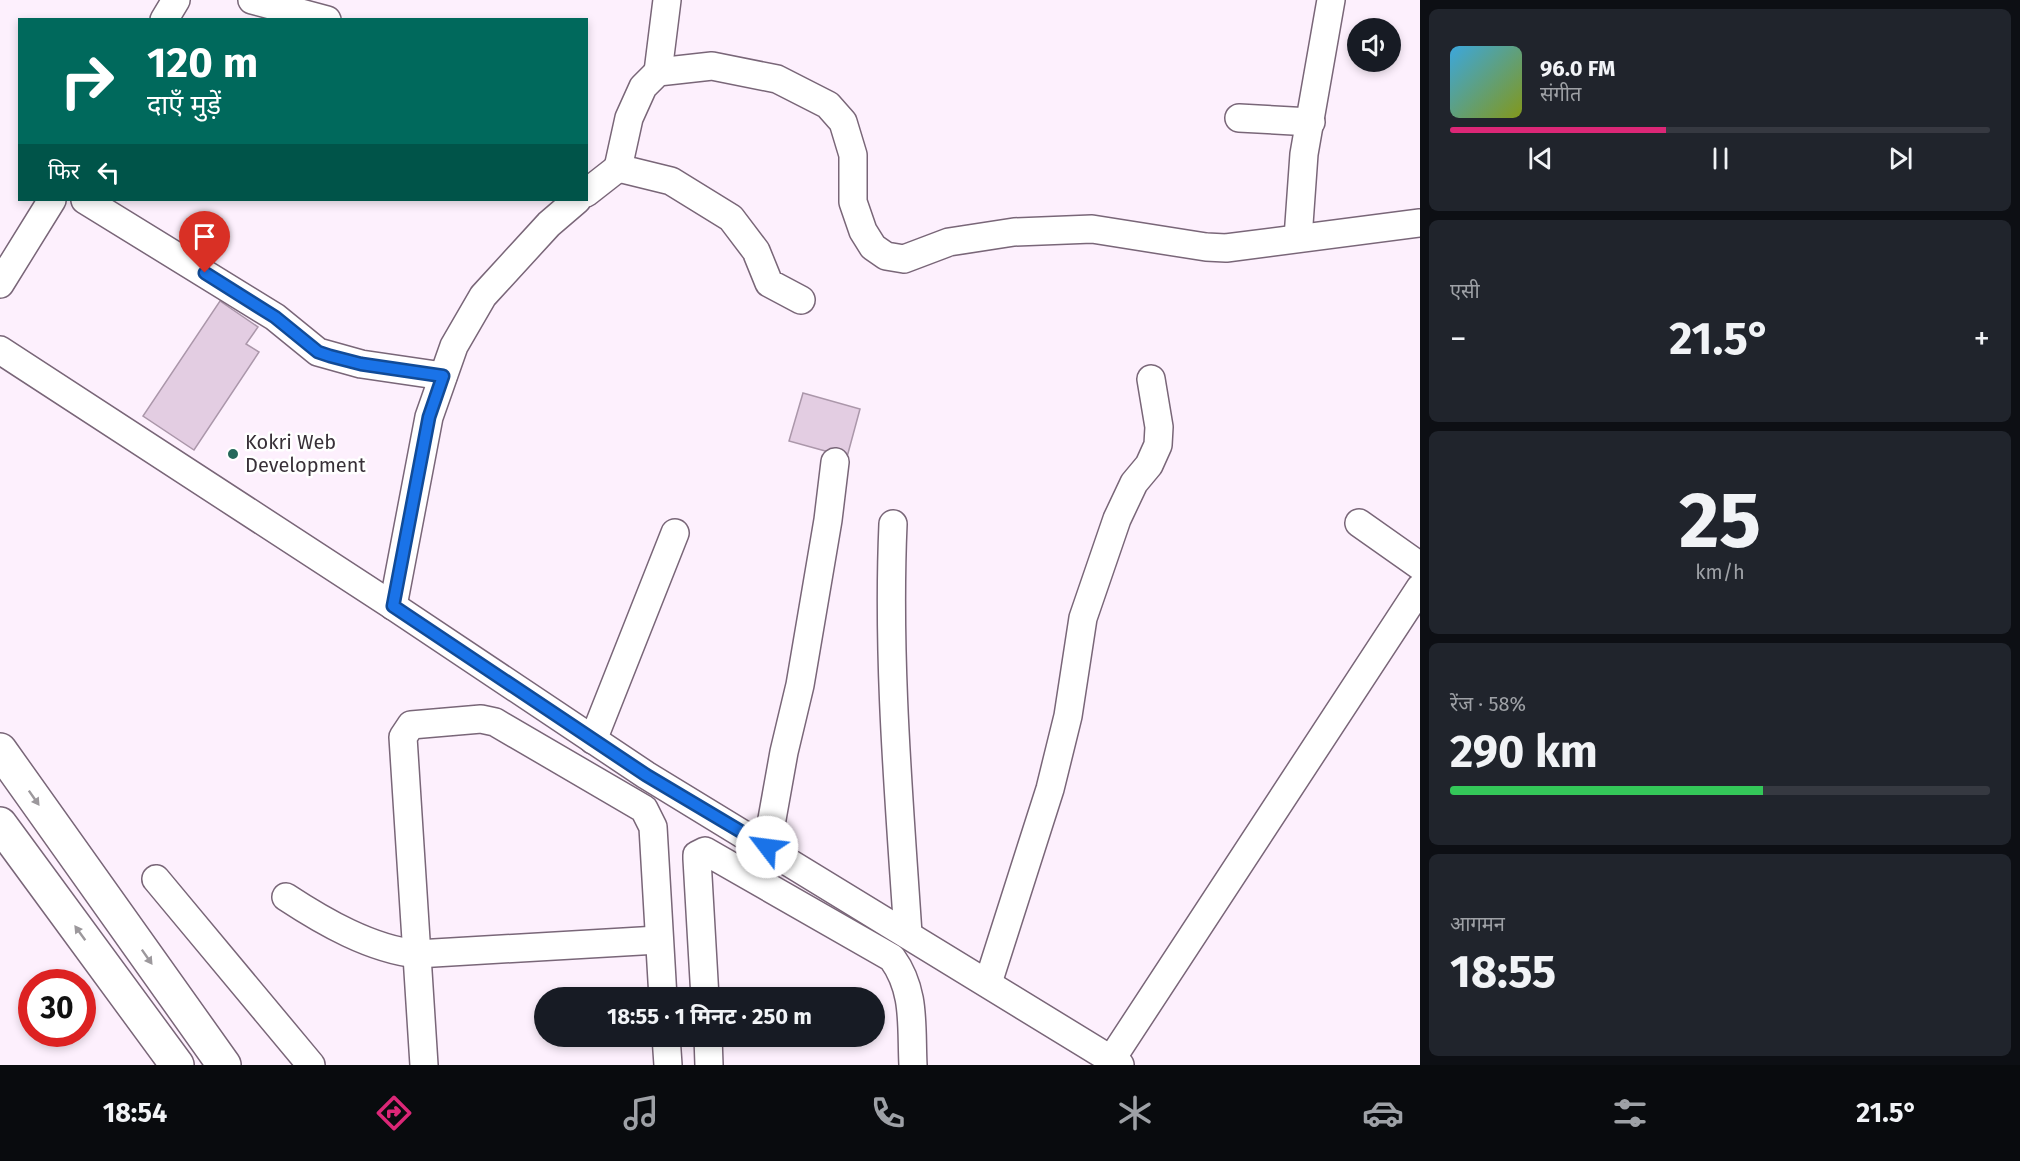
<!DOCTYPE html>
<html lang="hi">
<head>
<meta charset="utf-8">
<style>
	body { margin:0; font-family:"Fira Sans","Noto Sans Devanagari",sans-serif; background:#20242c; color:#f1f3f6; height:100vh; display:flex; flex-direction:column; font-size:22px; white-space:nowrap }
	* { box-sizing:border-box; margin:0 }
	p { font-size:20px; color:#9ea1a6 }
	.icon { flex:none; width:33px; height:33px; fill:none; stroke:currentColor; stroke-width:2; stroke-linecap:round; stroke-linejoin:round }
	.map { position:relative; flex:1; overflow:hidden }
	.sheet { display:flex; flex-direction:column; gap:9px; padding:9px; background:#0d0f14; width:600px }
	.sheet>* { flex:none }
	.hud { position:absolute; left:18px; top:18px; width:570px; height:183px; border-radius:0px; box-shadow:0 3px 9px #0003; background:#00695c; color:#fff; overflow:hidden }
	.tools { position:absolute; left:1347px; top:18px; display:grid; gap:12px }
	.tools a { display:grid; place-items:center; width:54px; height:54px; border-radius:50%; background:#171b24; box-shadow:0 3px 9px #0003; font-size:30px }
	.speed { position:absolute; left:18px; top:969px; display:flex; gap:12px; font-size:30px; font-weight:700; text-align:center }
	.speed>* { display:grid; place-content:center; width:78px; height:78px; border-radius:50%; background:#171b24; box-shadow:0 3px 9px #0003; line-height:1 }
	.speed .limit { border:9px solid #d22; background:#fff; color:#111 }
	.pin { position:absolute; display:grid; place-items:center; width:51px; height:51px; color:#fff; margin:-62px -26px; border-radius:50% 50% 50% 0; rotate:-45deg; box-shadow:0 0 6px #0007 }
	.pin .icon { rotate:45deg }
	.me { position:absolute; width:66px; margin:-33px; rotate:300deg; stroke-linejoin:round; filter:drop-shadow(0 0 4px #0008) }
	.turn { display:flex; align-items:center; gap:21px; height:126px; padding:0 30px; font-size:27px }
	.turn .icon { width:78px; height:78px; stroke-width:2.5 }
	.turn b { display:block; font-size:42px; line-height:51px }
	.then { display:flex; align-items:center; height:57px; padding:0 30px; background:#0003; gap:12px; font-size:22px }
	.big { font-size:45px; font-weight:700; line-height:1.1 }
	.sheet .widget { flex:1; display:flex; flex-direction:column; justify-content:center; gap:9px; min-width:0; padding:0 21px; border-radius:9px; background:#20242c }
	.sheet .dial { align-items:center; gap:0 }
	.dial b { font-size:78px; line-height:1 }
	.song { display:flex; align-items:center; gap:18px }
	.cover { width:72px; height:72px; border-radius:9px; background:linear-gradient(135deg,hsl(200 70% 55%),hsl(70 70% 35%)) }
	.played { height:6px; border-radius:3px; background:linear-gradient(90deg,#db2777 40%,#363941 40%) }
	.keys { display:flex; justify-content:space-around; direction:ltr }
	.heat { display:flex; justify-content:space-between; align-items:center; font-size:33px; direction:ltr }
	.charge { height:9px; border-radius:4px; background:linear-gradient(90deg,#34c759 58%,#363941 0) }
	.trip { position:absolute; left:534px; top:987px; width:351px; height:60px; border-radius:30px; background:#171b24; box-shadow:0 3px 9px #0003; font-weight:700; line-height:60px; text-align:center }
	.tab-bar { display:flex; height:96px; justify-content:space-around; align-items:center; background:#090b0e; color:#9ea1a6 }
	.tab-bar .icon { width:42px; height:42px }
	.tab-bar .current { color:#db2777 }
	.tab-bar b { font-size:27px; color:#f1f3f6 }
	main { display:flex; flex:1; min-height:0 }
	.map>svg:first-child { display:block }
</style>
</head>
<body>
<main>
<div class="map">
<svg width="1420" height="1065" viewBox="0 0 1420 1065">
	<rect width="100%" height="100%" fill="#fdf0fd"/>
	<g fill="#e3cde2" stroke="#ab97aa" stroke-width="1.5">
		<path d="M 220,301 L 258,327 L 246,344 L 259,352 L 194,450 L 143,416 Z"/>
		<path d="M 803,393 L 860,409 L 847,457 L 789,441 Z"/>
	</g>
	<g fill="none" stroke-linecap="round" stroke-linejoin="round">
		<defs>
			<g id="street">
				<path d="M 252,0 L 327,20"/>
				<path d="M 164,20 L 176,0"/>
				<path d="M 658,72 L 667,0"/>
				<path d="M 1239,118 L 1311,122"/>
				<path d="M 586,193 L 618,168"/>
				<path d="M 85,200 L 275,317 L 318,352 L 361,364 L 443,376"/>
				<path d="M 1298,238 L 1304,154 L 1331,0"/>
				<path d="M 0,284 L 52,200"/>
				<path d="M 801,300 L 769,283 L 756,251 L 731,218 L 671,181 L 618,168 L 629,118 L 643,87 L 658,72 L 712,66 L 777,79 L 828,105 L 843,122 L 853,155 L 853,202 L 863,231 L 873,247 L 886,256 L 904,259 L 949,242 L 1014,232 L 1092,229 L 1206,247 L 1226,248 L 1420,223"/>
				<path d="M 0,350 L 393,606 L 646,775 L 1120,1065"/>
				<path d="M 1359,523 L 1420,566"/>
				<path d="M 893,524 C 887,661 899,798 908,934"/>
				<path d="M 393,606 L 429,417 L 454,346 L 483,296 L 549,224 L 577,200"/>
				<path d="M 593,740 L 675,533"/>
				<path d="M 767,847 L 784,752 L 800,685 L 828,520 L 835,462"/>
				<path d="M 156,879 L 311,1065"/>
				<path d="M 286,897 C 324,922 371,949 417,954 L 658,940"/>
				<path d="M 988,983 L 1050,789 L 1068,716 L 1083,618 L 1117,519 L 1134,483 L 1149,465 L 1158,445 L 1159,427 L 1151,379"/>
				<path d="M 705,998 L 697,859 L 697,855 L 705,851 L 892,958 C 916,991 911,1026 913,1065"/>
				<path d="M 666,1036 L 668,1065"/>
				<path d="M 708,1036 L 709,1065"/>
				<path d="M 1111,1060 L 1420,588"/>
				<path d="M 424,1065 L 403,737 L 411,725 L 481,719 L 495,722 L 644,809 L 653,827 L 663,998"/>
			</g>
			<g id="secondary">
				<path d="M 0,750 L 224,1065"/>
				<path d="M 0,824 L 177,1065"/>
			</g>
		</defs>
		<use href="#street" stroke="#796678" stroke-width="30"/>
		<use href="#secondary" stroke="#796678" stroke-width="36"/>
		<use href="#street" stroke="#fff" stroke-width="27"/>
		<use href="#secondary" stroke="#fff" stroke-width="33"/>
	</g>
	<defs><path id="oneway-solid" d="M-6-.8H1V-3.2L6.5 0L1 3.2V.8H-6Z" transform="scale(1.5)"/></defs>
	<g fill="#9c989c">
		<use href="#oneway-solid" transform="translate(34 798) rotate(55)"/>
		<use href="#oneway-solid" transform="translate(80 933) rotate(-126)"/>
		<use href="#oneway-solid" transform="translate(147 957) rotate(55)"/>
	</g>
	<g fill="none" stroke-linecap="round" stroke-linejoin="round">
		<defs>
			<path id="route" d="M 205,273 L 275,317 L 318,352 L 330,356 L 361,364 L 443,376 L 429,417 L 393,606 L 646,775 L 767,847"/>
		</defs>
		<use href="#route" stroke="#114b97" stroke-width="15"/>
		<use href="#route" stroke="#1a73e8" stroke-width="10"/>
	</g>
	<circle fill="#24685a" stroke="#fff" stroke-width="2" cx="233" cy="454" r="6"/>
	<g text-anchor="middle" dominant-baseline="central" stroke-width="5" stroke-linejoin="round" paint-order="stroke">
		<g font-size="20" fill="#383038" stroke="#fff" text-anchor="start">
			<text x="245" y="442">Kokri Web<tspan x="245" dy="23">Development</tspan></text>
		</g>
	</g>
</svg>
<div class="tools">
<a><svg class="icon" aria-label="sound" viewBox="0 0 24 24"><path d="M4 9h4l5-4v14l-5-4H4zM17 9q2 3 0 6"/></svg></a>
</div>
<div class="speed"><div class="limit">30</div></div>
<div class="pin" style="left:205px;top:273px;background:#d93025"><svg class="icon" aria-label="arrive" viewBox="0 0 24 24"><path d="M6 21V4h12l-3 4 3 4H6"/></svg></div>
<svg class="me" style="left:767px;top:847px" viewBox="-20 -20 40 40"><circle r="19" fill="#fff"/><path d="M0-13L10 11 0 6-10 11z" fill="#1a73e8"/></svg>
<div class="trip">18:55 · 1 मिनट · 250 m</div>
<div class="hud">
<div class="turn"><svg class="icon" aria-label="right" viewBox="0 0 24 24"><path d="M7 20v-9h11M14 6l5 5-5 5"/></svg><div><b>120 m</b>दाएँ मुड़ें</div></div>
<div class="then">फिर<svg class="icon" aria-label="left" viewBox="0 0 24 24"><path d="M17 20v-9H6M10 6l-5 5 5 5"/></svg></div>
</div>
</div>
<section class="sheet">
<div class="widget">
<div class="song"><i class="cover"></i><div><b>96.0 FM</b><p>संगीत</p></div></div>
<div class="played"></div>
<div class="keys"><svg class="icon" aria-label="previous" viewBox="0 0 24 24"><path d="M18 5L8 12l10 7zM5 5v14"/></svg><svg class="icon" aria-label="pause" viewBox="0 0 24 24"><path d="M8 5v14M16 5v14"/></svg><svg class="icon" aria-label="next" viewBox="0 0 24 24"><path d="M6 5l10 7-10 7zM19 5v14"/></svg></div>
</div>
<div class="widget"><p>एसी</p>
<div class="heat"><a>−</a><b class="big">21.5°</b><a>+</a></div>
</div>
<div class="widget dial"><b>25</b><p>km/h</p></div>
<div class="widget"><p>रेंज · 58%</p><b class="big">290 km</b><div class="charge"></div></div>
<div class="widget"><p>आगमन</p><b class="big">18:55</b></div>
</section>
</main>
<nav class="tab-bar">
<b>18:54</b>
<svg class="icon current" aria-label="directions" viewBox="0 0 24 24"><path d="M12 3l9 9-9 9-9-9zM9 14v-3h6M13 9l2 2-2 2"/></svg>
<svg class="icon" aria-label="music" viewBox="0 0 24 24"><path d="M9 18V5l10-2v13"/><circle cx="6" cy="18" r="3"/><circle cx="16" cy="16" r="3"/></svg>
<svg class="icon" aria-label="phone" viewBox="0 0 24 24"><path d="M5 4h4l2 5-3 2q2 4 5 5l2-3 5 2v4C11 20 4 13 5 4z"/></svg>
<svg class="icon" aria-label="climate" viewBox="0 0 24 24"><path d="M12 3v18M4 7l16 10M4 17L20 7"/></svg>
<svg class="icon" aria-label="car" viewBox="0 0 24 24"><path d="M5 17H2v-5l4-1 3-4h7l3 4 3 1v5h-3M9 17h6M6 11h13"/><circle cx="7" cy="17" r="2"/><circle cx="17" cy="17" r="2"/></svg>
<svg class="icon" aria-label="filters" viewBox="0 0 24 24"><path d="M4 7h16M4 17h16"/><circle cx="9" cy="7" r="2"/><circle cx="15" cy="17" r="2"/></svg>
<b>21.5°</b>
</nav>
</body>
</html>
